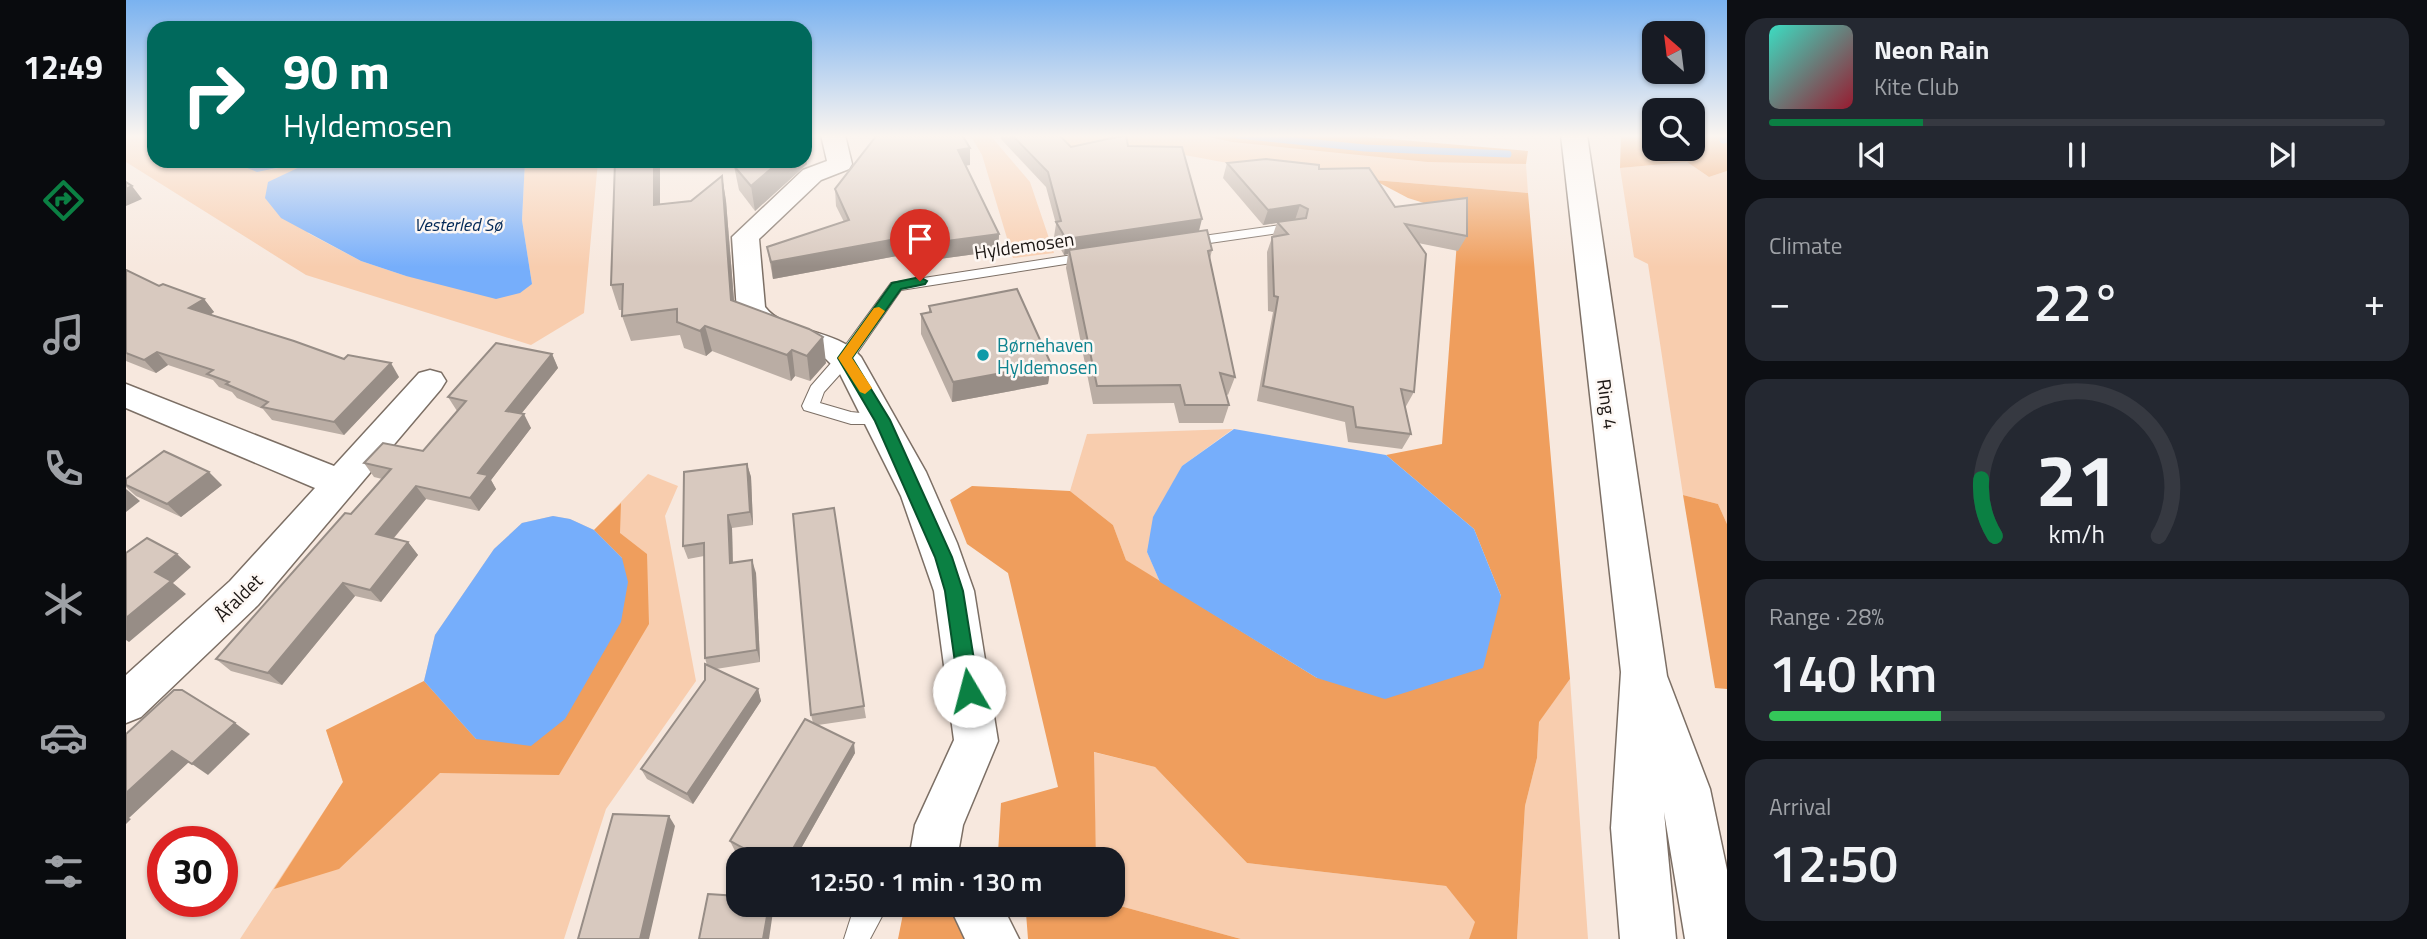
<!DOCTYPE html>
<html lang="en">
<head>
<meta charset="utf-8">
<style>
	body { margin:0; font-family:"Titillium Web",sans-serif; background:#242831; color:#f1f3f6; height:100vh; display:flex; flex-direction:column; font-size:26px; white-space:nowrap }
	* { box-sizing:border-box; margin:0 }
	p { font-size:23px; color:#9ea1a6 }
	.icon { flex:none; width:38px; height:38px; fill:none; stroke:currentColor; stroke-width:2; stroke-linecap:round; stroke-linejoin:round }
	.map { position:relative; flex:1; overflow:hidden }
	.sheet { display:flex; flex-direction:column; gap:18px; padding:18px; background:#0d0f14; width:700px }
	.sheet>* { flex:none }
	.hud { position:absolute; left:21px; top:21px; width:665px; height:147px; border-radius:21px; box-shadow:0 2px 5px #0004; background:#00695c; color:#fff; overflow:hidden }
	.needle { width:46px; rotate:332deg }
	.tools { position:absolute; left:1516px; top:21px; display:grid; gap:14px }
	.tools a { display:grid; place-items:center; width:63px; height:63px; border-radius:14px; background:#171b24; box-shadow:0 2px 5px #0004; font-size:35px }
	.speed { position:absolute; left:21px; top:826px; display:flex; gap:14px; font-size:35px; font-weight:700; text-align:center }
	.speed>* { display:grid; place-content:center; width:91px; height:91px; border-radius:50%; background:#171b24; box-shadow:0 2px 5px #0004; line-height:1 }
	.speed .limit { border:10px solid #d22; background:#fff; color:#111 }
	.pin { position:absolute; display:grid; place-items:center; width:60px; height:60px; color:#fff; margin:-72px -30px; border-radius:50% 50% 50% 0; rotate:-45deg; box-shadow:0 0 7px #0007 }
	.pin .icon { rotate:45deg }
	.me { position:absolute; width:77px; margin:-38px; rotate:352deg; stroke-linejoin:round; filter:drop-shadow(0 0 5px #0008) }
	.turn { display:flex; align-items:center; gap:24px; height:147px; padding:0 21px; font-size:32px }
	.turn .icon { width:91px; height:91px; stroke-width:2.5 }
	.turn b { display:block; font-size:49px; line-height:60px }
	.big { font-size:52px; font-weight:600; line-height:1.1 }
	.sheet .widget { flex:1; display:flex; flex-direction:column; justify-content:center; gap:10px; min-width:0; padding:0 24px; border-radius:21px; background:#242831 }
	.sheet .dial { align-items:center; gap:0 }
	.dial svg { height:182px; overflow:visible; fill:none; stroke:#363941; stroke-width:7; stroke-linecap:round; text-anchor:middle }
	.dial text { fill:#f1f3f6; stroke:none }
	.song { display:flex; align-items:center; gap:21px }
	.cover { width:84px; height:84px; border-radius:10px; background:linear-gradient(135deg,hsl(170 70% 55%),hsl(350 70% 35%)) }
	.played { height:7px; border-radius:4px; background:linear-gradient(90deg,#0b8043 25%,#363941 25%) }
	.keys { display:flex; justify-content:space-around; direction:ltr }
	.heat { display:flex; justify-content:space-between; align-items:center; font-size:38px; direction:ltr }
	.charge { height:10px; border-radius:5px; background:linear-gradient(90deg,#34c759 28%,#363941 0) }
	.trip { position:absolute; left:600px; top:847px; width:399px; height:70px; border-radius:21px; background:#171b24; box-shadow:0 2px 5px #0004; font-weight:600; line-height:70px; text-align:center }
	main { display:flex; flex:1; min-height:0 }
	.dock { display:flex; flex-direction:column; width:126px; justify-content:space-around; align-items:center; background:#090b0e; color:#9ea1a6 }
	.dock .icon { width:49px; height:49px }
	.dock .selected { color:#0b8043 }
	.dock b { font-size:32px; color:#f1f3f6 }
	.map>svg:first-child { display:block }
</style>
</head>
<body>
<main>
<nav class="dock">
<b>12:49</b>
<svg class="icon selected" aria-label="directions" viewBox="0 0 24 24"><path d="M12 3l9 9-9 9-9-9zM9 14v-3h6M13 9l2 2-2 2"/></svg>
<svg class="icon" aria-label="music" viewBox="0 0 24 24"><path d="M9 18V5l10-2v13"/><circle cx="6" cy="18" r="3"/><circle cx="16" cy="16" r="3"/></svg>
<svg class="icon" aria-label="phone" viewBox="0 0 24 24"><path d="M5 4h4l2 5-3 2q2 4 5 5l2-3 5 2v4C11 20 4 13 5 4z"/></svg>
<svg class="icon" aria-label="climate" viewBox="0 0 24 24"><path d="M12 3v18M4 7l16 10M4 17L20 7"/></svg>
<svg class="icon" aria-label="car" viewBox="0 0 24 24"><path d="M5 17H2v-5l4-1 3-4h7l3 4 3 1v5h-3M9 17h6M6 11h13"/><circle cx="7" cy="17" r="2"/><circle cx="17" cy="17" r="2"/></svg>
<svg class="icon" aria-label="filters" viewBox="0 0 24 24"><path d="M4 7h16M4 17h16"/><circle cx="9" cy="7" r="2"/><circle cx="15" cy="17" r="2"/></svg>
</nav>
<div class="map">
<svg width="1601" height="939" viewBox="0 0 1601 939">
	<rect width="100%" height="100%" fill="#f7e8de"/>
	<g fill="#f8cdae">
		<path d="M 0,135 L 28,135 L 28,161 L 104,161 L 145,170 L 174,163 L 179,166 L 172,170 L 182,233 L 235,261 L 280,276 L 406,284 L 396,220 L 399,161 L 472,161 L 458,313 L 405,345 L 180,275 L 0,162 Z"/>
		<path d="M 844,135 L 864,135 L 904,182 L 928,253 L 887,258 L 856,155 Z"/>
		<path d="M 928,135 L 1163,135 L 1226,147 L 1400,164 L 1402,193 L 1248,180 L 1096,162 L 989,142 L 943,148 Z"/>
		<path d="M 1561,162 L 1583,177 L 1601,171 L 1601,524 L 1592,504 L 1557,495 L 1522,264 L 1508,257 L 1494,168 Z"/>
		<path d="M 1107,429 L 1056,466 L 1021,552 L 1034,582 L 1000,560 L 987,525 L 944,491 L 961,434 Z"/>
		<path d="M 522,474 L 552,486 L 539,516 L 570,681 L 480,809 L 438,939 L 114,939 L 217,782 L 200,730 L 298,681 L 309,635 L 368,549 L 396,523 L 427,516 L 444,519 L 468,530 Z"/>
		<path d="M 1444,679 L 1462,939 L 1391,939 L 1399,806 L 1411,758 L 1413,721 Z"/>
		<path d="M 967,752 L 1029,767 L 1121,863 L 1320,886 L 1350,922 L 1343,939 L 1115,939 L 987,904 L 987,859 L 970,859 Z"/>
	</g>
	<g fill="#ef9e5d">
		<path d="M 1074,135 L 1218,135 L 1402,151 L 1400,164 L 1302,162 L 1106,142 Z"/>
		<path d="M 1495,135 L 1528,135 L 1528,149 L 1566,149 L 1566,135 L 1601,135 L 1601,171 L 1583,177 L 1561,162 L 1494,168 Z"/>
		<path d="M 1248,180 L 1402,193 L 1444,679 L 1413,722 L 1411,758 L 1399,806 L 1391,939 L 1343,939 L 1349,922 L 1320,886 L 1121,863 L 1029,767 L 968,752 L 970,859 L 874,859 L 872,853 L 875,803 L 932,787 L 882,573 L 841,544 L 824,500 L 846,486 L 944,491 L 987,525 L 1000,560 L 1191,678 L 1375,596 L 1348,529 L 1260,455 L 1316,444 L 1333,214 L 1282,198 Z"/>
		<path d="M 1557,495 L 1592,504 L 1601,524 L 1601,689 L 1589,688 Z"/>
		<path d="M 495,503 L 494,533 L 521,554 L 523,624 L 433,775 L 314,773 L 213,869 L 148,889 L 217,782 L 200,730 L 298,681 L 350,739 L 496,558 L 468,530 Z"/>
		<path d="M 987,904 L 1115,939 L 902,939 L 900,913 L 894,905 Z"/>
		<path d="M 793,905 L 833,905 L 839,939 L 772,939 L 778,909 Z"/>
	</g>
	<g fill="#76aefb">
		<path d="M 104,161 L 399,161 L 396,220 L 406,284 L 394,293 L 370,299 L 280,276 L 235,261 L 155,218 L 139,198 L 142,182 L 178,165 L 174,163 L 131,172 Z"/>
		<path d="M 1108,429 L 1260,455 L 1348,529 L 1375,596 L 1357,668 L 1259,699 L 1191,678 L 1034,582 L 1021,552 L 1027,517 L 1056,466 Z"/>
		<path d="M 427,516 L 444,519 L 468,530 L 496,558 L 502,582 L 495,622 L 439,719 L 405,746 L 350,739 L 298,681 L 309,635 L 368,549 L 396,523 Z"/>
	</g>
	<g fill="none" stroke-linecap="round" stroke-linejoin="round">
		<g stroke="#76aefb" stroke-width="7">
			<path d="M 1112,135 L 1239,148 L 1382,154"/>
			<path d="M 1597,140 L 1601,139"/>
		</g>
		<defs>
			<g id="lane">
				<path d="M 1169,223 L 1174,224 L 1174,230 L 1063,246 L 1056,242 L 1063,238 Z"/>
				<path d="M 966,252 L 971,253 L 971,259 L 775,290 L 725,362 L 698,392 L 694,403 L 725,412 L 763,416 L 765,420 L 763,424 L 725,424 L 678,410 L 676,406 L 685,386 L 713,354 L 765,283 Z"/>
				<path d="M 734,905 L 762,905 L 744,939 L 718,939 L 725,917 Z"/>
			</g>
			<g id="street">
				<path d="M 695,135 L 719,135 L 726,164 L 723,169 L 695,180 L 633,239 L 639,307 C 658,333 711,328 735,357 L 800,472 L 831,543 L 848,591 L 872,741 L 837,825 L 831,859 L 783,859 L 789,825 L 828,740 L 808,591 L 775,496 L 713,372 L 700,359 L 687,352 L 633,332 L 622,326 L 611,312 L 606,237 L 677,170 L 701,161 Z"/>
				<path d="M 304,370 L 315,373 L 320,381 L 315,389 L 132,605 L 15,717 L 0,723 L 0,675 L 104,581 L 189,488 L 0,408 L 0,384 L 208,466 L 293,373 Z"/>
				<path d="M 823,905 L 876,905 L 893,939 L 839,939 Z"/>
			</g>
			<path id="primary" d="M 1435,135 L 1461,135 L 1541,676 L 1584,789 L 1601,870 L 1601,939 L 1559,939 L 1538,812 L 1550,939 L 1494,939 L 1485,828 L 1495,672 Z"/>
		</defs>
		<use href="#lane" stroke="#7c6f65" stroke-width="2"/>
		<use href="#street" stroke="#7c6f65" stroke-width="3"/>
		<use href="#primary" stroke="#7c6f65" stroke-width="3"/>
		<use href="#lane" fill="#fff" fill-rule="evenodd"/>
		<use href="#street" fill="#fff" fill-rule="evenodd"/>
		<use href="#primary" fill="#fff" fill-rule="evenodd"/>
	</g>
	<g fill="#baada4">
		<path d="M 751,135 L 844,165 L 840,165 L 873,234 L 872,251 L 791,262 L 787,253 L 647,279 L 641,247 L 718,222 L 710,206 L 709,189 Z"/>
		<path d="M 875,135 L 933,135 L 945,147 L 1002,146 L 1073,231 L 1086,250 L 1084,259 L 1109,377 L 1102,395 L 1100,394 L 1103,405 L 1097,423 L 1053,423 L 1048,403 L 967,404 L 940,268 L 942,254 L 938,255 L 928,237 L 930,224 L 920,187 L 875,139 Z"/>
		<path d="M 489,161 L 534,161 L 534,204 L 565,201 L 596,176 L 600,201 L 608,301 L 700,363 L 684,381 L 669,376 L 665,381 L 586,351 L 580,356 L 558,348 L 554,335 L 505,341 L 496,316 L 496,310 L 493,310 L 485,285 Z"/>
		<path d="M 1101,163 L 1193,169 L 1269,207 L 1341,236 L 1332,251 L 1292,243 L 1288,392 L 1279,408 L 1285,434 L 1276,449 L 1222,442 L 1219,422 L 1131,401 L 1147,312 L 1142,311 L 1141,252 L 1151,223 L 1137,225 L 1097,178 Z"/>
		<path d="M 681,164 L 629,211 L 613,190 L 608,166 Z"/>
		<path d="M 0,270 L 33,286 L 78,299 L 88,312 L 84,315 L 273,377 L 218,435 L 146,420 L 137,409 L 111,398 L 106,392 L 93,387 L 87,380 L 42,365 L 30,373 L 0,361 Z"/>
		<path d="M 803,306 L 925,364 L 922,384 L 826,402 L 795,334 L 795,314 L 803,312 Z"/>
		<path d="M 426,354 L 432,368 L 395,414 L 405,428 L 365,480 L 370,489 L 353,511 L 300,499 L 268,538 L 282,542 L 292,555 L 255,602 L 229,596 L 156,685 L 105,671 L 90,659 L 256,479 L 248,477 L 238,463 L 297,451 L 331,411 L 322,397 Z"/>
		<path d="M 621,464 L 625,477 L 627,525 L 606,528 L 607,563 L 630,573 L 634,662 L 590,669 L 632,689 L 635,701 L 567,804 L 521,779 L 515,769 L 579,680 L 581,665 L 579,658 L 578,556 L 562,559 L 557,546 Z"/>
		<path d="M 0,479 L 96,485 L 55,517 L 10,496 L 0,487 Z"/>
		<path d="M 738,706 L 740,718 L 692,725 L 729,753 L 669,859 L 624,859 L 609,851 L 604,841 L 687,723 L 685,715 Z"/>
	</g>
	<g fill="#978d86">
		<path d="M 679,142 L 681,164 L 629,211 L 625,186 L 654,161 L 679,161 Z"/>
		<path d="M 844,148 L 844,165 L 832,167 L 832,150 Z"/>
		<path d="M 528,161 L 534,161 L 534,230 L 528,205 Z"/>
		<path d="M 596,176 L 600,201 L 610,325 L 605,300 Z"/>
		<path d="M 6,186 L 16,199 L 0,206 L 0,189 Z"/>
		<path d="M 1174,205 L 1169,220 L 1137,225 L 1142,210 Z"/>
		<path d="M 1076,219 L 1072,235 L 943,250 L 942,254 L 938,255 L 940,239 Z"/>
		<path d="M 873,234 L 872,251 L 791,262 L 791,245 Z"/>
		<path d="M 787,236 L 787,253 L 647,279 L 645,262 Z"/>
		<path d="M 78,299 L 88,312 L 73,322 L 63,308 Z"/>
		<path d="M 579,326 L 586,351 L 580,356 L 574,331 Z"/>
		<path d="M 697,337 L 700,363 L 684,381 L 681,356 Z"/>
		<path d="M 666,350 L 669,376 L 665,381 L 661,355 Z"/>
		<path d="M 31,352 L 42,365 L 30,373 L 18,360 Z"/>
		<path d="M 426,354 L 432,368 L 387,424 L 380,411 Z"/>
		<path d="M 265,363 L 273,377 L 218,435 L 208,422 Z"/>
		<path d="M 925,364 L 922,384 L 826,402 L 827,382 Z"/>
		<path d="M 398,414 L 405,428 L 365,480 L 370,489 L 353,511 L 344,498 L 352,473 Z"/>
		<path d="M 621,464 L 625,477 L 627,525 L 624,512 Z"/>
		<path d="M 83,472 L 96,485 L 55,517 L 41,504 Z"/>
		<path d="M 290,486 L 300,499 L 260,547 L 250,534 Z"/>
		<path d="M 0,489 L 14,501 L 0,512 Z"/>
		<path d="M 602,515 L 606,528 L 607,576 L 604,563 Z"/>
		<path d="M 282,542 L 292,555 L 255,602 L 244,590 Z"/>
		<path d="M 51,554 L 65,567 L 47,583 L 60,594 L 3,642 L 0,640 L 0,618 L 29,572 Z"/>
		<path d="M 626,560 L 630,573 L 634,662 L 631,650 Z"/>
		<path d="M 217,583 L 229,596 L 156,685 L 142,673 Z"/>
		<path d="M 632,689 L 635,701 L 567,804 L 561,794 Z"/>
		<path d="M 109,723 L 124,734 L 82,775 L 66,764 Z"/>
		<path d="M 728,743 L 729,753 L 669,859 L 661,859 Z"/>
		<path d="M 46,751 L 63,762 L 3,818 L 5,819 L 0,824 L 0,793 Z"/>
		<path d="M 543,816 L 549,826 L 523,939 L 514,939 Z"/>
		<path d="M 643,905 L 648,905 L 643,939 L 637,939 Z"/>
	</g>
	<g fill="#d8c9bf" stroke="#978d86" stroke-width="2">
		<path d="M 751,135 L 836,135 L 844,148 L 832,150 L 873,234 L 791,245 L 787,236 L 645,262 L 641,247 L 723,220 L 709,189 Z"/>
		<path d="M 886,135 L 933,135 L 945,147 L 1000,135 L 1002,146 L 1056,147 L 1076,219 L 940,239 L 930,222 L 935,221 L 922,172 Z"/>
		<path d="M 1140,159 L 1193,165 L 1193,169 L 1243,168 L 1269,207 L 1341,198 L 1341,236 L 1279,224 L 1300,254 L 1288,392 L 1275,389 L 1285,434 L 1230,427 L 1227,407 L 1137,386 L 1152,297 L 1148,296 L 1146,237 L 1162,234 L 1151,222 L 1180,218 L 1182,209 L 1174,205 L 1142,210 L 1101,163 Z"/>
		<path d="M 489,161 L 528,161 L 528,205 L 565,201 L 596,176 L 605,300 L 683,329 L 697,337 L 681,356 L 666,350 L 661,355 L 579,326 L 574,331 L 551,322 L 551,309 L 496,316 L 497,284 L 485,285 Z"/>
		<path d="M 614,161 L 654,161 L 625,186 L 608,166 Z"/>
		<path d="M 0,182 L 6,186 L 0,189 Z"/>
		<path d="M 1081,230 L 1086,250 L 1082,251 L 1109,377 L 1094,373 L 1103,405 L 1059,405 L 1054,385 L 971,386 L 943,250 Z"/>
		<path d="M 0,270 L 33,286 L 37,284 L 78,299 L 63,308 L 168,341 L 218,359 L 222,355 L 265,363 L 208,422 L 136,407 L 142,402 L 100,384 L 103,382 L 81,374 L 87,370 L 31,352 L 18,360 L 0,353 Z"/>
		<path d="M 891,289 L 925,364 L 827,382 L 795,314 L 805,312 L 803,306 Z"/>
		<path d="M 370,343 L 426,354 L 380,411 L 398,414 L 352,473 L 362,475 L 344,498 L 290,486 L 250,534 L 282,542 L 244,590 L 217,583 L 142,673 L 90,659 L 219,513 L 225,514 L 265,469 L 238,463 L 257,443 L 297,451 L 340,401 L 322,397 Z"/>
		<path d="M 38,451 L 83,472 L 41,504 L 0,485 L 0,479 Z"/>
		<path d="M 621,464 L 624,512 L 602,515 L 604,563 L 626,560 L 631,650 L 579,658 L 578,543 L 557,546 L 558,472 Z"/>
		<path d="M 708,508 L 738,706 L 685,715 L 667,514 Z"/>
		<path d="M 21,538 L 51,554 L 29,572 L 45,581 L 0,618 L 0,553 Z"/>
		<path d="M 579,664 L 632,689 L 561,794 L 515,769 L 579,680 Z"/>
		<path d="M 48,690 L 56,690 L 109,723 L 66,764 L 46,751 L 0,793 L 0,734 Z"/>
		<path d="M 679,719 L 728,743 L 661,859 L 637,859 L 604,841 Z"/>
		<path d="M 487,814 L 543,816 L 514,939 L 452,939 Z"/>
		<path d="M 582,894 L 612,896 L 612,905 L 643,905 L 637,939 L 573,939 Z"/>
	</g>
	<linearGradient id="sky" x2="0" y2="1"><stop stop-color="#7ab2f0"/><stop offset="0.51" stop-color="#fbf5f0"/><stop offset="1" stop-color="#fbf5f0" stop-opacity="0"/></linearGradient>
	<rect width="1601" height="267" fill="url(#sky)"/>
	<path fill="#0b8043" stroke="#07532c" stroke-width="2" d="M 794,277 L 801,281 L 799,284 L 775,289 L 726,358 L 764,420 L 826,557 L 837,591 L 853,691 L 850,697 L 843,700 L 836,697 L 833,691 L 819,591 L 809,557 L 749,421 L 712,358 L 766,283 Z"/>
	<path fill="#f59e0b" d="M 753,307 L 759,311 L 726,358 L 746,388 L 739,394 L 734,392 L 712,358 L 748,308 Z"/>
	<circle fill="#0f9aa8" stroke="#fdf7f3" stroke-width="2.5" cx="857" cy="355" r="7"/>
	<g text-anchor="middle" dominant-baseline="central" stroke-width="5" stroke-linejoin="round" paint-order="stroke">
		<g font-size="18" font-style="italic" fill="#032957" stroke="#fdf7f3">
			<text x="332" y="224">Vesterled Sø</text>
		</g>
		<g font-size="19" fill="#1c1714" stroke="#fdf7f3">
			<text transform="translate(898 245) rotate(-8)">Hyldemosen</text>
			<text transform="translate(1482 404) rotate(82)">Ring 4</text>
			<text transform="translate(112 597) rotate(-45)">Åfaldet</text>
		</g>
		<g font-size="19" fill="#0d838f" stroke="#fdf7f3" text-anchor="start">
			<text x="871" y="344">Børnehaven<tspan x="871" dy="22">Hyldemosen</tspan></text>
		</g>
	</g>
</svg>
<div class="tools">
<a><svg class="needle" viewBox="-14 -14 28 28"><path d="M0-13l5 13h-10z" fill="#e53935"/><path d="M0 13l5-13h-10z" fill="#9ea1a6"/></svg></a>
<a><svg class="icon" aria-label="search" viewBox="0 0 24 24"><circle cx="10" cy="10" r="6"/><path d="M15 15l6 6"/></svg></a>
</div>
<div class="speed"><div class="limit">30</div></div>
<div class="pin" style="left:794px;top:281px;background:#d93025"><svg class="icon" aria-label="arrive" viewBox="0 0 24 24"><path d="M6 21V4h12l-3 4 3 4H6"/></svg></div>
<svg class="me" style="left:843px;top:691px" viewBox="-20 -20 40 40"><circle r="19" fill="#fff"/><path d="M0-13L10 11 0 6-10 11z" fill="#0b8043"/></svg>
<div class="trip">12:50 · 1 min · 130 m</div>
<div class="hud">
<div class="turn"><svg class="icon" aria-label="right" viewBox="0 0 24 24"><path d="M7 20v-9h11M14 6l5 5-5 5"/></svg><div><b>90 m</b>Hyldemosen</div></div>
</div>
</div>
<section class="sheet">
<div class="widget">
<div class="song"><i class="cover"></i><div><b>Neon Rain</b><p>Kite Club</p></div></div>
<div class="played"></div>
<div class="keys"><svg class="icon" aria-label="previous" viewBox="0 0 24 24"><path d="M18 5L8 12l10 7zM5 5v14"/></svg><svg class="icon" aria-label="pause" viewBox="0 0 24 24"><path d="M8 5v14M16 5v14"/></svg><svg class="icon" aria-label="next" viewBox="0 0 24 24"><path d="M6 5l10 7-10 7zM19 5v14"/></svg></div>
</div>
<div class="widget"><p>Climate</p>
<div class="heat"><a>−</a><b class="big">22°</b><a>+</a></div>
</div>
<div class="widget dial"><svg viewBox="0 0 100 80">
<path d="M14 69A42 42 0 1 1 86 69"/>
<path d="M14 69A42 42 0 0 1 8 44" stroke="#0b8043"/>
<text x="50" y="56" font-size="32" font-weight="700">21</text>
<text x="50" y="72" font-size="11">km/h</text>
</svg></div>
<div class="widget"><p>Range · 28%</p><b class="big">140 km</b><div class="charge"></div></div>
<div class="widget"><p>Arrival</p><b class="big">12:50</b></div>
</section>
</main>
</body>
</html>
